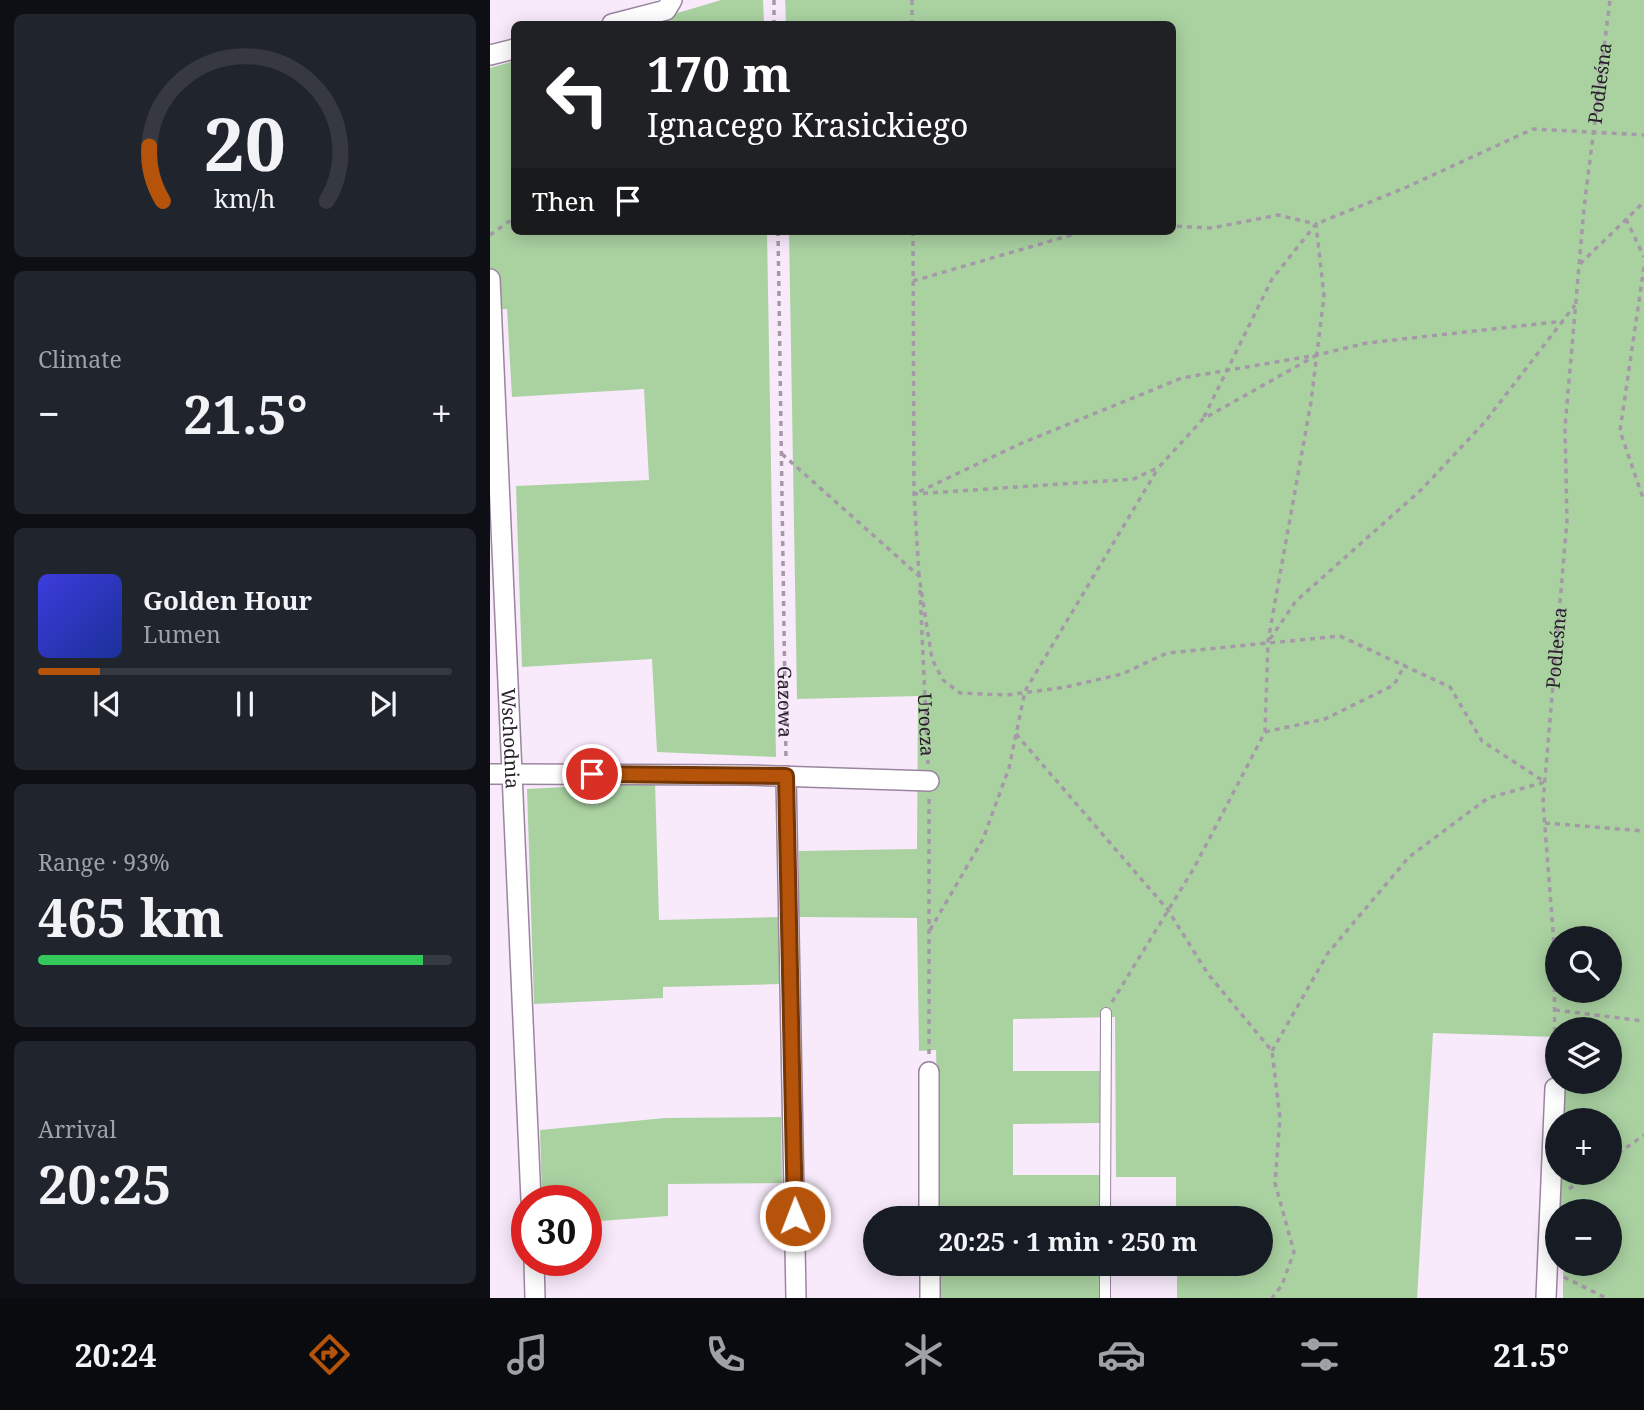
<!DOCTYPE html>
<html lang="en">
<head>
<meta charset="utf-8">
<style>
	body { margin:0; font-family:"Noto Serif",serif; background:#20242c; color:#f1f3f6; height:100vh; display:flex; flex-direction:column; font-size:26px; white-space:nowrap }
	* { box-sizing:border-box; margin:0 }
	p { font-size:23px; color:#9ea1a6 }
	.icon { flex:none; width:38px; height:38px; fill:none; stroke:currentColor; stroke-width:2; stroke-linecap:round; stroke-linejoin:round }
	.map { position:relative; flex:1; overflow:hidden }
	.details { display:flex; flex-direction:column; gap:14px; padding:14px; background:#0d0f14; width:490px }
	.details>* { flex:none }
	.banner { position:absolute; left:21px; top:21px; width:665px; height:214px; border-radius:10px; box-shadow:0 4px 18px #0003; background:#202124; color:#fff; overflow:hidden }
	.tools { position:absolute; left:1055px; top:926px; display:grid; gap:14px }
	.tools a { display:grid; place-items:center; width:77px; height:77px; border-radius:50%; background:#171b24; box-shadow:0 4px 18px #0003; font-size:35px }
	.speed { position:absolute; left:21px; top:1185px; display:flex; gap:14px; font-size:35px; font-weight:700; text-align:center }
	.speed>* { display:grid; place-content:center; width:91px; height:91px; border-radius:50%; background:#171b24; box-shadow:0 4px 18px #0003; line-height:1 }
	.speed .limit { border:10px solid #d22; background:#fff; color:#111 }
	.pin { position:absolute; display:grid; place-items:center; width:60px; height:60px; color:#fff; margin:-30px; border:4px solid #fff; border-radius:50%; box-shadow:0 2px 7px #0007 }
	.me { position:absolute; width:77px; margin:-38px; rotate:359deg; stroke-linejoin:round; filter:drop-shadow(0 0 5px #0008) }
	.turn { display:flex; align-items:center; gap:24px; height:147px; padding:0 21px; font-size:32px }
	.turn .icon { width:91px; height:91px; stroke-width:2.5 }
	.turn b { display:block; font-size:49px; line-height:60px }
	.then { display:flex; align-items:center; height:66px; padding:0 21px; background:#0003; gap:14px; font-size:26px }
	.big { font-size:52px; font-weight:700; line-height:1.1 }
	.details .widget { flex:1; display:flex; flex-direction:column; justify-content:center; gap:10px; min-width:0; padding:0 24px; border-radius:10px; background:#20242c }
	.details .dial { align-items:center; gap:0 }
	.dial svg { height:182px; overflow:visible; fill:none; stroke:#363941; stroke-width:7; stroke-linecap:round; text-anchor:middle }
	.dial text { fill:#f1f3f6; stroke:none }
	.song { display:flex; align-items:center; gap:21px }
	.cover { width:84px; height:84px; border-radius:10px; background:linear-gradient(135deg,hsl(240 70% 55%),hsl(230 70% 35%)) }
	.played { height:7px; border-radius:4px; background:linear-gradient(90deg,#b45309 15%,#363941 15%) }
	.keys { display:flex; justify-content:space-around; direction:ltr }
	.heat { display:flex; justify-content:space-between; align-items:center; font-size:38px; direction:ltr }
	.charge { height:10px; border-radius:5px; background:linear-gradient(90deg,#34c759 93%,#363941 0) }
	.trip { position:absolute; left:373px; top:1206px; width:410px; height:70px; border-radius:35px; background:#171b24; box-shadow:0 4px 18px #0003; font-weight:700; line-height:70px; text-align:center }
	.menu { display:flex; height:112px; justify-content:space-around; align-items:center; background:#090b0e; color:#9ea1a6 }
	.menu .icon { width:49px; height:49px }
	.menu .selected { color:#b45309 }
	.menu b { font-size:32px; color:#f1f3f6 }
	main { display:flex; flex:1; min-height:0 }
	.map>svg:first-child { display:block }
</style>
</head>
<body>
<main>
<section class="details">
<div class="widget dial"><svg viewBox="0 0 100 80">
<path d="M14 69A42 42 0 1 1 86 69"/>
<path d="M14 69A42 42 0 0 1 8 45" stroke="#b45309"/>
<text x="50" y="56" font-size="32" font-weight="700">20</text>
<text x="50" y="72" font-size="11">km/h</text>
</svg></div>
<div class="widget"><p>Climate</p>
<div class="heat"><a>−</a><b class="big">21.5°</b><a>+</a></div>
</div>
<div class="widget">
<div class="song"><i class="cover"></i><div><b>Golden Hour</b><p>Lumen</p></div></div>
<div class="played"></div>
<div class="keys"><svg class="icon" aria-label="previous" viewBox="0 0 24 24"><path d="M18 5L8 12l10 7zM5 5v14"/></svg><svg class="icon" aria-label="pause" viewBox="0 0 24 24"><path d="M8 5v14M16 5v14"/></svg><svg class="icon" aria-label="next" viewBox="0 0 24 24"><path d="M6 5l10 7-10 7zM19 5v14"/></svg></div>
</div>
<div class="widget"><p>Range · 93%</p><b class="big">465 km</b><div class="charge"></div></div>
<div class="widget"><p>Arrival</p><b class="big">20:25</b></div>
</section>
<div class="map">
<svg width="1154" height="1298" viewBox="0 0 1154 1298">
	<rect width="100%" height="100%" fill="#f8eafb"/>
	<g fill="#aad2a1" fill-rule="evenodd">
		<path d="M 231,0 L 273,0 L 274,24 L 151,24 Z"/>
		<path d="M 295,0 L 1154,0 L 1154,1298 L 1073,1298 L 1073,1264 L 1120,1264 L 1120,1211 L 1068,1211 L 1068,1172 L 1120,1172 L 1120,1120 L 1069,1120 L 1071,1082 L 1120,1082 L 1120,1029 L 1068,1029 L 1067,1037 L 943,1033 L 927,1298 L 687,1298 L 687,1264 L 770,1264 L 770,1218 L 686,1218 L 686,1177 L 626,1177 L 625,1017 L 523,1019 L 523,1071 L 610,1071 L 610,1123 L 523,1124 L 523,1175 L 611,1175 L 611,1218 L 450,1218 L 446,1050 L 429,1051 L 427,918 L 309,917 L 309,851 L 427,849 L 428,696 L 307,699 L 299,231 L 682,231 L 682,24 L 296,24 ZM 1068,938 L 1120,938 L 1120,990 L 1068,990 Z"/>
		<path d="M 24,61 L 24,231 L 277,231 L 286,757 L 167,752 L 162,659 L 32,667 L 26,486 L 159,480 L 154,389 L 22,397 L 17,309 L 0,310 L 0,68 Z"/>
		<path d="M 165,782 L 169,920 L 289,917 L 290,984 L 173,987 L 173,998 L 44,1004 L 37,789 Z"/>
		<path d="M 291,1117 L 292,1183 L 178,1184 L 178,1216 L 96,1222 L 96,1200 L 52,1200 L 50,1130 L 175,1118 Z"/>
		<path d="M 446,1264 L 611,1264 L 611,1298 L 447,1298 Z"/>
	</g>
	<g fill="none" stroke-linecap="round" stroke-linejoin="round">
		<defs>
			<g id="service">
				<path d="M 615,1218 L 616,1013"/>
				<path d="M 615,1298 L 615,1264"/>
			</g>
			<g id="minor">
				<path d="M 122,24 L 176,10 L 182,0"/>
				<path d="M 0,55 L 24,49"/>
				<path id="s4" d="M 0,279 L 41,1200"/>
				<path d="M 0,774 L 258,775 L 439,781"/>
				<path d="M 296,776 L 306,1298"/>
				<path d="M 439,1072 L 439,1218"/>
				<path d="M 44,1260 L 45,1298"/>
				<path d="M 440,1264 L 440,1298"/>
				<path d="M 1056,1298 L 1065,1088"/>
			</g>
		</defs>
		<use href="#service" stroke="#9a859f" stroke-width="12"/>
		<use href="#minor" stroke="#9a859f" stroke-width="22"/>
		<g stroke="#a599a8" stroke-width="3.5" stroke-dasharray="5 5" stroke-linecap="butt">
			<path d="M 284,0 L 284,24"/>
			<path d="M 422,0 L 422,24"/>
			<path d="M 1136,219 L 1154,257"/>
			<path id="s1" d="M 288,231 L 296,760"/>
			<path d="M 423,231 L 424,494 L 429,575"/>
			<path d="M 0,235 L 24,218"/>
			<path d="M 1090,264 L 1154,202"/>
			<path d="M 1154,267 L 1130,431 L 1154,501"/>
			<path d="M 423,281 L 595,231"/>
			<path d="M 827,355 L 713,419 L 669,467 L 644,479 L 424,494 L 532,443 L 692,378 L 827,355 L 877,343 L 1074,321"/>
			<path d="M 714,417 L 782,279 L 826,224 L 917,187 L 1043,129 L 1154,135"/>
			<path d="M 292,454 L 429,576 L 442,659 L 453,680 L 470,693 L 517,695 L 576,687 L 632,674 L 677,653 L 850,636 L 960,687 L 992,741 L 1055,782"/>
			<path id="s2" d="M 430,590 L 438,764"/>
			<path d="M 780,639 L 806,601 L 931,490 L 994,423 L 1085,305"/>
			<path d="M 775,732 L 835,719 L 904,685 L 915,664"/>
			<path d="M 526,734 L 678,910 L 718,974 L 782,1051 L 790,1118 L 785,1183 L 804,1252 L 792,1285 L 782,1298"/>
			<path d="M 1055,823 L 1154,831"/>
			<path d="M 440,930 L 493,839 L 519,768 L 535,691 L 667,470"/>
			<path d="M 622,1002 L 704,868 L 775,732 L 778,641 L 821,402 L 834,296 L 826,224 L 788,215 L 722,228 L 682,226"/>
			<path d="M 1065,1010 L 1154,1021"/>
			<path d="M 782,1051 L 838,953 L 919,857 L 998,798 L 1055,782"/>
			<path d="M 439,1054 L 439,796"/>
			<path id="s3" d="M 1065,1072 L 1064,944 L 1053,802 L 1077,520 L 1075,427 L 1094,208 L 1120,0"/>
			<path d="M 1120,1159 L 1154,1135"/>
			<path d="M 1079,1189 L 1102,1172"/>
			<path d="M 1074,1277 L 1116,1298"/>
		</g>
		<use href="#service" stroke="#fff" stroke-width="10"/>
		<use href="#minor" stroke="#fff" stroke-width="19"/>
	</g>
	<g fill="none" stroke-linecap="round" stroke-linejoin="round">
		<defs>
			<path id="route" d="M 102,774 L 296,776 L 305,1216"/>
		</defs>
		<use href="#route" stroke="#753606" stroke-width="18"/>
		<use href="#route" stroke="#b45309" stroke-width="12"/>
	</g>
	<g text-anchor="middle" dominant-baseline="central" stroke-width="5" stroke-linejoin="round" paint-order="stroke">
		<g font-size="19" fill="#281f2a" stroke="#fdfdfd">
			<text stroke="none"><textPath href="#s3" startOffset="992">Podleśna</textPath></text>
			<text stroke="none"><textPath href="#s3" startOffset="425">Podleśna</textPath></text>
			<text stroke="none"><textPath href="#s1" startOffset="471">Gazowa</textPath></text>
			<text stroke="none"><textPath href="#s2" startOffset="135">Urocza</textPath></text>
			<text stroke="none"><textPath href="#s4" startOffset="460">Wschodnia</textPath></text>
		</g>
	</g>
</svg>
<div class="tools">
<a><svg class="icon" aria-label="search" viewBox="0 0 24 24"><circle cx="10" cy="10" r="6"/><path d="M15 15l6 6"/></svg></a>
<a><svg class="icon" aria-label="layers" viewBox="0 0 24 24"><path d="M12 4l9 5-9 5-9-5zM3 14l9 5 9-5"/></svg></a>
<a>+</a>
<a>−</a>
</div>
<div class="speed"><div class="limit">30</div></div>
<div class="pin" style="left:102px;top:774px;background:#d93025"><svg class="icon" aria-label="arrive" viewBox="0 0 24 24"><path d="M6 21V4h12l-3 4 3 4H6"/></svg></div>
<svg class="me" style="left:305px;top:1216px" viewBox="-20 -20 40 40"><circle r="17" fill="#b45309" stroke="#fff" stroke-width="3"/><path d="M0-11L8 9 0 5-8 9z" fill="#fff"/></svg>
<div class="trip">20:25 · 1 min · 250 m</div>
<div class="banner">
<div class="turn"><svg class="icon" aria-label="left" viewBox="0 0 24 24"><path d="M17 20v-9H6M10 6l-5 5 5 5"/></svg><div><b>170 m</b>Ignacego Krasickiego</div></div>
<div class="then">Then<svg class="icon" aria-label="arrive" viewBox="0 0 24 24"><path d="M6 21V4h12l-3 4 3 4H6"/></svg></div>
</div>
</div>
</main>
<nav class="menu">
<b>20:24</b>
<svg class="icon selected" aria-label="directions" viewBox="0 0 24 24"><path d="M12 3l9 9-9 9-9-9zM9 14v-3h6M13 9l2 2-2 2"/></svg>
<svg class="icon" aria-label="music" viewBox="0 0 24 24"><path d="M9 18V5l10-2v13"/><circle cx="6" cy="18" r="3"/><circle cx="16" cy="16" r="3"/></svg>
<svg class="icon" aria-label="phone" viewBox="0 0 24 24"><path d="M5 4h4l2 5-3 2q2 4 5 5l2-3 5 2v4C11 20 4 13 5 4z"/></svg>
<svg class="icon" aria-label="climate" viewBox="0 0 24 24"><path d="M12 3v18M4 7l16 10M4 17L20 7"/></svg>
<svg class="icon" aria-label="car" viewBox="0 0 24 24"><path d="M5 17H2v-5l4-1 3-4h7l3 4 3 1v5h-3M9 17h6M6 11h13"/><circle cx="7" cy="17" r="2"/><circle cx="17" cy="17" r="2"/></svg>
<svg class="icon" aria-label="filters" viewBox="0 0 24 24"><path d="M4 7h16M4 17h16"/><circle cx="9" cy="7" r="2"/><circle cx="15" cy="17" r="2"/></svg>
<b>21.5°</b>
</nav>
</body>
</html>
